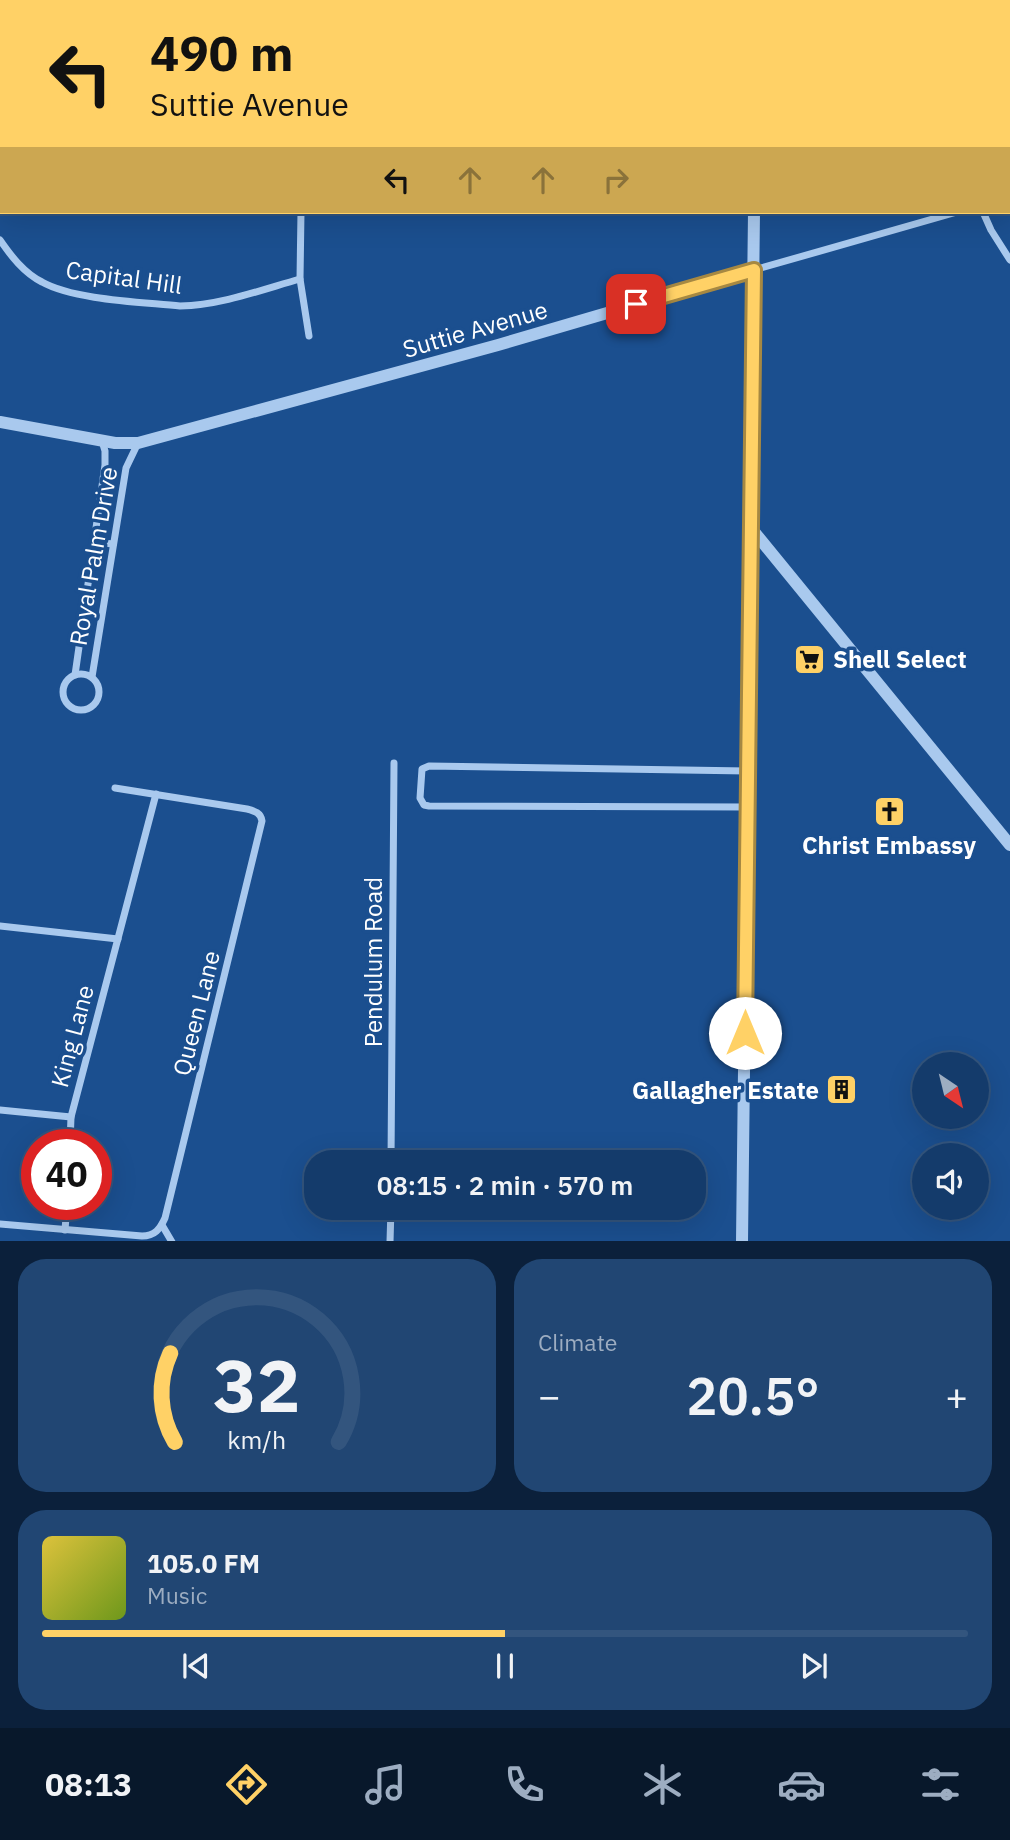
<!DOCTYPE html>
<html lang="en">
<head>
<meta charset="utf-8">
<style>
	body { margin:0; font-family:"IBM Plex Sans",sans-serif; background:#214673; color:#f1f3f6; height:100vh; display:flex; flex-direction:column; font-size:26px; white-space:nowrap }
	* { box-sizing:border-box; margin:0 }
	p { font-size:23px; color:#9dadc1 }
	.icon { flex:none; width:38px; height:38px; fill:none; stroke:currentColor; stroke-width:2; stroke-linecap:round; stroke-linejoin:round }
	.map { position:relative; height:1241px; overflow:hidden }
	.side { display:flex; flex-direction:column; gap:18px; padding:18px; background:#0b203b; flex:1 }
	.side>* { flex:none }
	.hud { position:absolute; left:0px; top:0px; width:1012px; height:214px; box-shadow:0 7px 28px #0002,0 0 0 2px #33557e; background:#ffd166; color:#111; overflow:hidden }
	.needle { width:46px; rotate:145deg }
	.fabs { position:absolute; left:912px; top:1052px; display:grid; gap:14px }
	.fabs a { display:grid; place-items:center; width:77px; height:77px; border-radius:50%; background:#143b6b; box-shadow:0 7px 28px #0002,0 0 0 2px #33557e; font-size:35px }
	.speed { position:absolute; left:21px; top:1129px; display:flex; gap:14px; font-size:35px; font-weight:700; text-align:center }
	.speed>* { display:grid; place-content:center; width:91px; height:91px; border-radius:50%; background:#143b6b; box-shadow:0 7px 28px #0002,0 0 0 2px #33557e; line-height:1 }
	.speed .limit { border:10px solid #d22; background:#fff; color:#111 }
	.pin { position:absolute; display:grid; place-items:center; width:60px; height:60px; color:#fff; margin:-30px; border-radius:14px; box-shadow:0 4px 10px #0006 }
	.me { position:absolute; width:77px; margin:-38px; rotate:0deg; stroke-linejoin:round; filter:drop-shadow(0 0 5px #0008) }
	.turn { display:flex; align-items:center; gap:24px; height:147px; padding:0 35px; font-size:32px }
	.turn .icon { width:91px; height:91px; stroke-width:2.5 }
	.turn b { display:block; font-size:49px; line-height:60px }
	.lanes { display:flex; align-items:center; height:66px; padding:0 35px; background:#0003; justify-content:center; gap:35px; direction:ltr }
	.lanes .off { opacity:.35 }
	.big { font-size:52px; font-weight:600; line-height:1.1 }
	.side .card { flex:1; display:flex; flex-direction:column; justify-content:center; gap:10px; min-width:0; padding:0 24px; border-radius:28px; background:#214673 }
	.side .dial { align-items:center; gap:0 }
	.dial svg { height:182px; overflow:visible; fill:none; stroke:#33557e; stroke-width:7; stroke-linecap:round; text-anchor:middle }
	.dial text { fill:#f1f3f6; stroke:none }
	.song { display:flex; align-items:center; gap:21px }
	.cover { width:84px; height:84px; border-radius:10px; background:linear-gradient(135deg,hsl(50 70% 55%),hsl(80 70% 35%)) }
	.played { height:7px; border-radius:4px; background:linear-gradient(90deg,#ffd166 50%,#33557e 50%) }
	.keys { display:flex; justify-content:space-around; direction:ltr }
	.heat { display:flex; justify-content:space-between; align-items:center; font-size:38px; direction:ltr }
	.side .tiles { flex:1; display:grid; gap:18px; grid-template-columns:1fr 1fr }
	.card:last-child { grid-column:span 2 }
	.trip { position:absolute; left:304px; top:1150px; width:402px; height:70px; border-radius:28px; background:#143b6b; box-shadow:0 7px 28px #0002,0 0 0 2px #33557e; font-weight:600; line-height:70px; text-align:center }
	.tabs { display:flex; height:112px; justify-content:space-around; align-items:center; background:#08182b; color:#9dadc1 }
	.tabs .icon { width:49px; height:49px }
	.tabs .on { color:#ffd166 }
	.tabs b { font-size:32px; color:#f1f3f6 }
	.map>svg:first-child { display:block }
</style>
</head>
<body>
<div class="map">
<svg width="1010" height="1242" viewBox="0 0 1010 1242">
	<rect width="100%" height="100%" fill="#1b4f8f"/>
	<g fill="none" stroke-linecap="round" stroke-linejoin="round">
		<g stroke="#a9c9ee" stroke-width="7">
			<path d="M 15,2 L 15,0"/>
			<path d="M 304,2 L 304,0"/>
			<path d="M 1010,50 L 1010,49"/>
			<path d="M 0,81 L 2,73"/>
			<path d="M 301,212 L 300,279 L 309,336"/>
			<path d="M 983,212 L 991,230 L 1010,260"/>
			<path d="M 0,240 C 11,256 24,273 42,282 C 74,300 142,302 180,306 C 221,305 261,290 300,279"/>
			<path d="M 754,270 L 957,212"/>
			<path d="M 94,542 L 113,544"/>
			<circle cx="81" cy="692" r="18"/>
			<path d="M 75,675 L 105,465 L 105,451 L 102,441"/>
			<path d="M 92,677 L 126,468 L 138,443"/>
			<path d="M 747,807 L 429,806 L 424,805 L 420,798 L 422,769 L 429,766 L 747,771"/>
			<path d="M 0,926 L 118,939"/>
			<path d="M 0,1110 L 71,1117"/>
			<path d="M 70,1144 L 71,1117 L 156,794"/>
			<path d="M 391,1162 L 394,763"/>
			<path d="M 0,1224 L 142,1236 C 155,1236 160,1229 165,1218 L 262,821 C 261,813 255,811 247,809 L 115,788"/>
			<path d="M 162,1225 L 172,1242"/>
			<path d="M 65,1230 L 67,1204"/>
			<path d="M 390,1242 L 391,1208"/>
		</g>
		<g stroke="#a9c9ee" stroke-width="12">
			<path d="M 756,2 L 756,0"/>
			<path d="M 0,422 L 115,443 L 138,443 L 498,345 L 754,270"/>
			<path d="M 751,528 L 1010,845"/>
			<path d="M 742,1242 L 754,212"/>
		</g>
	</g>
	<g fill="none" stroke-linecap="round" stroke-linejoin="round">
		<defs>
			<path id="route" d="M 636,304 L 754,270 L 745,1033"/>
		</defs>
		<use href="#route" stroke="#a68842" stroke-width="18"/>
		<use href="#route" stroke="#ffd166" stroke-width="12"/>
	</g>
	<defs>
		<symbol id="supermarket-square" viewBox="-11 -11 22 22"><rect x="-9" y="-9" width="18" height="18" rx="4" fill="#ffd166" stroke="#1b4f8f"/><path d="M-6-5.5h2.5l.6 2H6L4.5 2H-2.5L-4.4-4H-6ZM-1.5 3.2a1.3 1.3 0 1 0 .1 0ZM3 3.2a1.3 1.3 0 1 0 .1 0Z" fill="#111"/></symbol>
		<symbol id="church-square" viewBox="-11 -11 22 22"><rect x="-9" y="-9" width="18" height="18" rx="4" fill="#ffd166" stroke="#1b4f8f"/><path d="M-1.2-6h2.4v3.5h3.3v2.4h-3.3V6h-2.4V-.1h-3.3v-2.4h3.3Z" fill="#111"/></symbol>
		<symbol id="building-square" viewBox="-11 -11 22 22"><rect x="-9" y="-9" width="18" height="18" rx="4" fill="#ffd166" stroke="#1b4f8f"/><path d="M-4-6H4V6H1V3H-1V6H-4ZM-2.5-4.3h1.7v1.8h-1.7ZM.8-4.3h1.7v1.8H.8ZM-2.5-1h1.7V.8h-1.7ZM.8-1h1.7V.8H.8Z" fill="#111"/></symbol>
	</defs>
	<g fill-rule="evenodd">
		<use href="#supermarket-square" x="792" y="642" width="35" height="35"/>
		<use href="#church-square" x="872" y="794" width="35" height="35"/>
		<use href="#building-square" x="824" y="1072" width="35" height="35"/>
	</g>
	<g text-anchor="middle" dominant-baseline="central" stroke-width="7" stroke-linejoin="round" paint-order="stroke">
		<g font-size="24" fill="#fff" stroke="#1b4f8f">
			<text transform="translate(124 277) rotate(8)">Capital Hill</text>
			<text transform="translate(475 329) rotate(-16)">Suttie Avenue</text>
			<text transform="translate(93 556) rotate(-80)">Royal Palm Drive</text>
			<text transform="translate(373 962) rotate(-90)">Pendulum Road</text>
			<text transform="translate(196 1013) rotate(-76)">Queen Lane</text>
			<text transform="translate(72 1036) rotate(-75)">King Lane</text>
		</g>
		<g font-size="24" font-weight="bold" fill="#fff" stroke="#1b4f8f" text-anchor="start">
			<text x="833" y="659">Shell Select</text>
			<text x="889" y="845" text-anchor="middle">Christ Embassy</text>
			<text x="819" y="1090" text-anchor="end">Gallagher Estate</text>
		</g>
	</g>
</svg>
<div class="fabs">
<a><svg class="needle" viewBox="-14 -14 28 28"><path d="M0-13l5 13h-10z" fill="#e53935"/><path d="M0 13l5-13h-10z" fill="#9dadc1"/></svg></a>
<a><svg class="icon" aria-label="sound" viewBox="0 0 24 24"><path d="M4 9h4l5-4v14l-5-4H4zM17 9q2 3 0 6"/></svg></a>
</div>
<div class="speed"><div class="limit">40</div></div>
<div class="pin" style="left:636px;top:304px;background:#d93025"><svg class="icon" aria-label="arrive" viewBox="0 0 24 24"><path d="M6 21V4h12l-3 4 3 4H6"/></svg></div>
<svg class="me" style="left:745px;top:1033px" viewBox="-20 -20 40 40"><circle r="19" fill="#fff"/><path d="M0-13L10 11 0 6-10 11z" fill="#ffd166"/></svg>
<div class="trip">08:15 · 2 min · 570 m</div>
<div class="hud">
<div class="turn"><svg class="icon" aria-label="left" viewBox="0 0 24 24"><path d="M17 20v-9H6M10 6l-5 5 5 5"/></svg><div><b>490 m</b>Suttie Avenue</div></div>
<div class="lanes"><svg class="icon" aria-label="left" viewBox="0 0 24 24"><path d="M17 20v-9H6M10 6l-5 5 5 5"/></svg><svg class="icon off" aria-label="ahead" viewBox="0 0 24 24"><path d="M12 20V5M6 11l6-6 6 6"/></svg><svg class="icon off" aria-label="ahead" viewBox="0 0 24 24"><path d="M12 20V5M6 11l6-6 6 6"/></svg><svg class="icon off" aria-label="right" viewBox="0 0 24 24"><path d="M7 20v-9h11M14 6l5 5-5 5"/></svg></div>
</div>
</div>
<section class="side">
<div class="tiles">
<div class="card dial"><svg viewBox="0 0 100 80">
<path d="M14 69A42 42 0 1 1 86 69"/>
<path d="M14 69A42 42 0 0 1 12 30" stroke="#ffd166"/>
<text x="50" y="56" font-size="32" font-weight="700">32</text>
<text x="50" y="72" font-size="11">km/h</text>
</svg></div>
<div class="card"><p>Climate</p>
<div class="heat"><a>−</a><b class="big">20.5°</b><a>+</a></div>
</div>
<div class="card">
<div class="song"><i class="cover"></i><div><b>105.0 FM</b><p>Music</p></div></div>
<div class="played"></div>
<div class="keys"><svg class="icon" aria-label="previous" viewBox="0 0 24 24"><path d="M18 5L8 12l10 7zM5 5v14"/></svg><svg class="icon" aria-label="pause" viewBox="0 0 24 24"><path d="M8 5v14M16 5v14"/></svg><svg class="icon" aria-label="next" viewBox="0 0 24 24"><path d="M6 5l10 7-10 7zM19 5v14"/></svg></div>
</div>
</div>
</section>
<nav class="tabs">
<b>08:13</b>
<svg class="icon on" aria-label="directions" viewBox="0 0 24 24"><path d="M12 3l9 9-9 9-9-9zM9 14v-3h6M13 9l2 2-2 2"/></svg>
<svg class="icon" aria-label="music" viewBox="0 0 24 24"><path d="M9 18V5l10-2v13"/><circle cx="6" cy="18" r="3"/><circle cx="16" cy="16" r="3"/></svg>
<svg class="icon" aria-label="phone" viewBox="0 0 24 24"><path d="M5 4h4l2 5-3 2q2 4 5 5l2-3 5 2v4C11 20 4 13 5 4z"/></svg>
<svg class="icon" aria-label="climate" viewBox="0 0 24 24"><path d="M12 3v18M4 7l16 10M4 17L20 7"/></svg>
<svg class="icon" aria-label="car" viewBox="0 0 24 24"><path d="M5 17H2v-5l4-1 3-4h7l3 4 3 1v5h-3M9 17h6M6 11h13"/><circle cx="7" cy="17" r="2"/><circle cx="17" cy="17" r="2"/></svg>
<svg class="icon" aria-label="filters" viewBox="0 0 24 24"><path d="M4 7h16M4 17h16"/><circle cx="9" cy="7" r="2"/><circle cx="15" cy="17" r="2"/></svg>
</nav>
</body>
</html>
